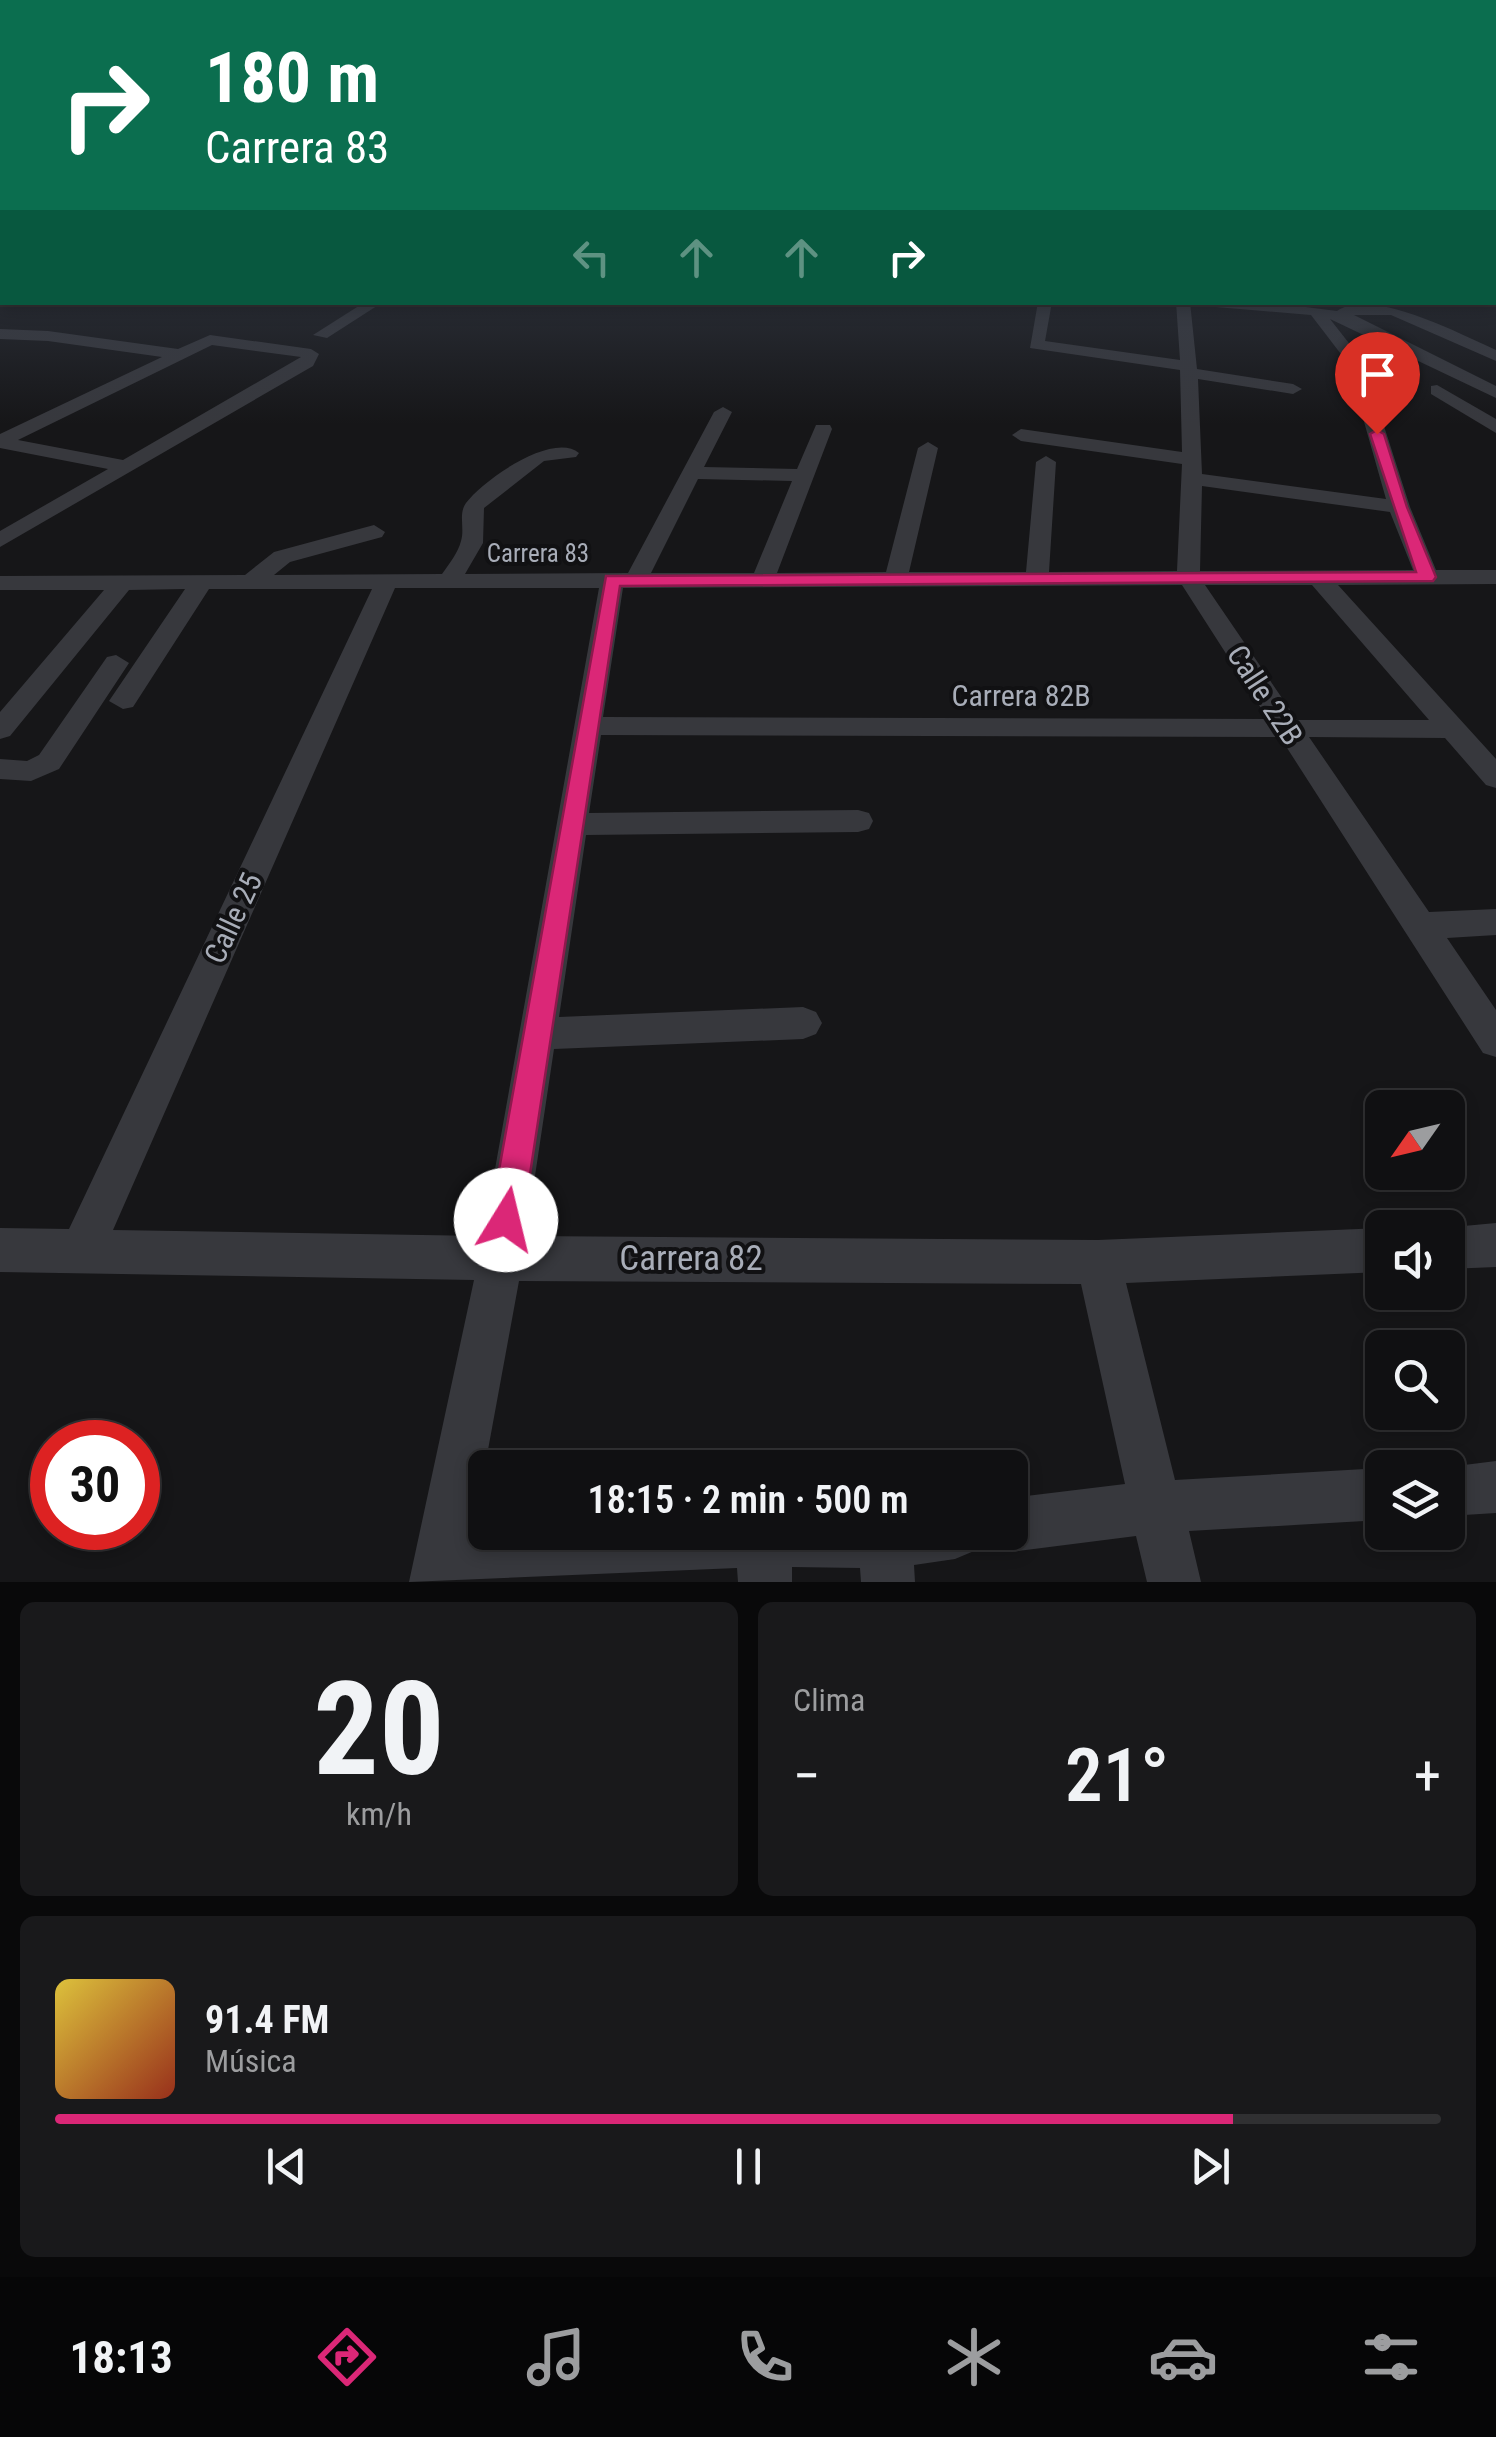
<!DOCTYPE html>
<html lang="es">
<head>
<meta charset="utf-8">
<style>
	body { margin:0; font-family:"Roboto Condensed",sans-serif; background:#19191b; color:#f1f3f6; height:100vh; display:flex; flex-direction:column; font-size:38px; white-space:nowrap }
	* { box-sizing:border-box; margin:0 }
	p { font-size:32px; color:#9c9d9f }
	.icon { flex:none; width:55px; height:55px; fill:none; stroke:currentColor; stroke-width:2; stroke-linecap:round; stroke-linejoin:round }
	.map { position:relative; height:1582px; overflow:hidden }
	.side { display:flex; flex-direction:column; gap:20px; padding:20px; background:#09090a; flex:1 }
	.side>* { flex:none }
	.banner { position:absolute; left:0px; top:0px; width:1498px; height:305px; box-shadow:0 5px 15px #0003,0 0 0 2px #303032; background:#0b6e4f; color:#fff; overflow:hidden }
	.needle { width:65px; rotate:236deg }
	.tools { position:absolute; left:1365px; top:1090px; display:grid; gap:20px }
	.tools a { display:grid; place-items:center; width:100px; height:100px; border-radius:15px; background:#101012; box-shadow:0 5px 15px #0003,0 0 0 2px #303032; font-size:50px }
	.speed { position:absolute; left:30px; top:1420px; display:flex; gap:20px; font-size:50px; font-weight:700; text-align:center }
	.speed>* { display:grid; place-content:center; width:130px; height:130px; border-radius:50%; background:#101012; box-shadow:0 5px 15px #0003,0 0 0 2px #303032; line-height:1 }
	.speed .limit { border:15px solid #d22; background:#fff; color:#111 }
	.pin { position:absolute; display:grid; place-items:center; width:85px; height:85px; color:#fff; margin:-102px -42px; border-radius:50% 50% 50% 0; rotate:-45deg; box-shadow:0 0 10px #0007 }
	.pin .icon { rotate:45deg }
	.me { position:absolute; width:110px; margin:-55px; rotate:9deg; stroke-linejoin:round; filter:drop-shadow(0 0 8px #0008) }
	.turn { display:flex; align-items:center; gap:35px; height:210px; padding:0 40px; font-size:45px }
	.turn .icon { width:130px; height:130px; stroke-width:2.5 }
	.turn b { display:block; font-size:70px; line-height:85px }
	.lanes { display:flex; align-items:center; height:95px; padding:0 40px; background:#0003; justify-content:center; gap:50px; direction:ltr }
	.lanes .off { opacity:.35 }
	.big { font-size:75px; font-weight:600; line-height:1.1 }
	.side .tile { flex:1; display:flex; flex-direction:column; justify-content:center; gap:15px; min-width:0; padding:0 35px; border-radius:15px; background:#19191b }
	.side .dial { align-items:center; gap:0 }
	.dial b { font-size:130px; line-height:1 }
	.song { display:flex; align-items:center; gap:30px }
	.cover { width:120px; height:120px; border-radius:15px; background:linear-gradient(135deg,hsl(50 70% 55%),hsl(10 70% 35%)) }
	.played { height:10px; border-radius:5px; background:linear-gradient(90deg,#db2777 85%,#303032 85%) }
	.keys { display:flex; justify-content:space-around; direction:ltr }
	.heat { display:flex; justify-content:space-between; align-items:center; font-size:55px; direction:ltr }
	.side .tiles { flex:1; display:grid; gap:20px; grid-template-columns:1fr 1fr }
	.tile:last-child { grid-column:span 2 }
	.trip { position:absolute; left:468px; top:1450px; width:560px; height:100px; border-radius:15px; background:#101012; box-shadow:0 5px 15px #0003,0 0 0 2px #303032; font-weight:600; line-height:100px; text-align:center }
	.menu { display:flex; height:160px; justify-content:space-around; align-items:center; background:#060607; color:#9c9d9f }
	.menu .icon { width:70px; height:70px }
	.menu .selected { color:#db2777 }
	.menu b { font-size:45px; color:#f1f3f6 }
	.map>svg:first-child { display:block }
</style>
</head>
<body>
<div class="map">
<svg width="1496" height="1582" viewBox="0 0 1496 1582">
	<rect width="100%" height="100%" fill="#161618"/>
	<g fill="none" stroke-linecap="round" stroke-linejoin="round">
		<g fill="#37383d" fill-rule="evenodd">
			<path d="M 2,203 L 2,211 L 0,212 L 0,204 Z"/>
			<rect x="0" y="233" width="2" height="8"/>
			<path d="M 365,302 L 383,302 L 327,338 L 313,335 Z"/>
			<path d="M 1038,302 L 1052,302 L 1045,341 L 1180,360 L 1176,302 L 1190,302 L 1197,369 L 1293,384 L 1302,389 L 1293,394 L 1198,379 L 1202,474 L 1386,499 L 1347,362 L 1311,315 L 1204,306 L 1197,302 L 1266,302 L 1337,311 C 1371,287 1460,334 1496,350 L 1496,361 L 1391,315 L 1354,315 L 1496,386 L 1496,398 L 1330,319 L 1363,361 L 1410,507 L 1436,570 L 1496,570 L 1496,584 L 1338,585 L 1496,759 L 1496,788 L 1486,785 L 1445,738 L 1309,737 L 1429,912 L 1496,909 L 1496,935 L 1447,938 L 1496,1010 L 1496,1057 L 1483,1053 L 1280,737 L 601,735 L 589,813 L 858,810 L 869,813 L 873,821 L 869,829 L 858,832 L 586,835 L 559,1017 L 803,1007 L 816,1012 L 822,1023 L 816,1034 L 803,1039 L 554,1049 L 526,1236 L 1098,1240 L 1382,1228 L 1382,1272 L 1126,1283 L 1175,1480 L 1382,1468 L 1382,1520 L 1189,1531 L 1201,1582 L 1147,1582 L 1136,1536 L 1010,1552 L 991,1544 L 987,1532 L 1010,1532 L 1010,1498 L 1125,1484 L 1081,1284 L 519,1281 L 474,1526 L 485,1525 L 485,1532 L 981,1532 L 974,1551 L 955,1559 L 914,1565 L 915,1582 L 861,1582 L 860,1568 L 792,1567 L 792,1582 L 738,1582 L 737,1568 L 409,1582 L 474,1280 L 0,1272 L 0,1228 L 69,1229 L 372,589 L 209,589 L 133,707 L 123,709 L 109,701 L 185,589 L 129,590 L 10,736 L 0,739 L 0,712 L 104,590 L 0,590 L 0,576 L 245,575 L 274,552 L 374,525 L 385,532 L 382,537 L 290,562 L 274,575 L 442,574 C 449,564 458,553 461,541 C 465,528 458,514 466,503 C 483,480 553,431 579,453 L 576,457 L 544,461 L 484,508 L 483,543 L 465,574 L 628,573 L 714,412 L 723,407 L 732,412 L 704,467 L 797,469 L 816,425 L 830,425 L 832,429 L 777,573 L 886,572 L 918,448 L 928,442 L 938,448 L 909,572 L 1026,572 L 1036,462 L 1046,456 L 1056,462 L 1049,572 L 1177,571 L 1182,464 L 1021,441 L 1012,435 L 1021,429 L 1182,452 L 1180,370 L 1030,348 ZM 698,479 L 792,481 L 754,573 L 651,573 ZM 1202,486 L 1390,512 L 1413,570 L 1200,571 ZM 1182,585 L 1268,719 L 603,717 L 623,588 ZM 1205,585 L 1312,585 L 1429,720 L 1297,720 ZM 395,588 L 599,588 L 483,1236 L 113,1230 Z"/>
			<path d="M 0,329 L 48,331 L 178,349 L 210,335 L 311,349 L 319,354 L 313,366 L 0,547 L 0,531 L 108,469 L 0,448 L 0,434 L 162,357 L 48,341 L 0,339 ZM 212,345 L 301,357 L 123,460 L 18,440 Z"/>
			<path d="M 1437,385 L 1496,419 L 1496,433 L 1431,394 L 1431,386 Z"/>
			<path d="M 116,655 L 129,663 L 59,769 L 31,781 L 0,779 L 0,759 L 27,761 L 39,755 L 107,657 Z"/>
			<path d="M 1496,1223 L 1496,1267 L 1448,1269 L 1448,1228 L 1442,1228 Z"/>
			<path d="M 1496,1461 L 1496,1513 L 1448,1516 L 1448,1468 L 1440,1468 Z"/>
		</g>
		<path stroke="#63666e" stroke-width="45" d="M 0,274 L 2,272"/>
	</g>
	<linearGradient id="sky" x2="0" y2="1"><stop stop-color="#0c0c0d"/><stop offset="0.48" stop-color="#363c48"/><stop offset="1" stop-color="#363c48" stop-opacity="0"/></linearGradient>
	<rect width="1496" height="424" fill="url(#sky)"/>
	<path fill="#db2777" stroke="#8e194d" stroke-width="2.5" d="M 1377,430 L 1384,434 L 1407,507 L 1436,577 L 1433,581 L 620,586 L 523,1220 L 518,1231 L 506,1236 L 495,1231 L 490,1220 L 606,576 L 1416,572 L 1370,434 Z"/>
	<g text-anchor="middle" dominant-baseline="central" stroke-width="8" stroke-linejoin="round" paint-order="stroke">
		<g font-size="25" fill="#a8adb8" stroke="#111113">
			<text x="538" y="553">Carrera 83</text>
		</g>
		<g font-size="30" fill="#a8adb8" stroke="#111113">
			<text x="1021" y="695">Carrera 82B</text>
			<text transform="translate(1265 695) rotate(57)">Calle 22B</text>
			<text transform="translate(233 918) rotate(-65)">Calle 25</text>
		</g>
		<g font-size="35" fill="#a8adb8" stroke="#111113">
			<text x="691" y="1258">Carrera 82</text>
		</g>
	</g>
</svg>
<div class="tools">
<a><svg class="needle" viewBox="-14 -14 28 28"><path d="M0-13l5 13h-10z" fill="#e53935"/><path d="M0 13l5-13h-10z" fill="#9c9d9f"/></svg></a>
<a><svg class="icon" aria-label="sound" viewBox="0 0 24 24"><path d="M4 9h4l5-4v14l-5-4H4zM17 9q2 3 0 6"/></svg></a>
<a><svg class="icon" aria-label="search" viewBox="0 0 24 24"><circle cx="10" cy="10" r="6"/><path d="M15 15l6 6"/></svg></a>
<a><svg class="icon" aria-label="layers" viewBox="0 0 24 24"><path d="M12 4l9 5-9 5-9-5zM3 14l9 5 9-5"/></svg></a>
</div>
<div class="speed"><div class="limit">30</div></div>
<div class="pin" style="left:1377px;top:434px;background:#d93025"><svg class="icon" aria-label="arrive" viewBox="0 0 24 24"><path d="M6 21V4h12l-3 4 3 4H6"/></svg></div>
<svg class="me" style="left:506px;top:1220px" viewBox="-20 -20 40 40"><circle r="19" fill="#fff"/><path d="M0-13L10 11 0 6-10 11z" fill="#db2777"/></svg>
<div class="trip">18:15 · 2 min · 500 m</div>
<div class="banner">
<div class="turn"><svg class="icon" aria-label="right" viewBox="0 0 24 24"><path d="M7 20v-9h11M14 6l5 5-5 5"/></svg><div><b>180 m</b>Carrera 83</div></div>
<div class="lanes"><svg class="icon off" aria-label="left" viewBox="0 0 24 24"><path d="M17 20v-9H6M10 6l-5 5 5 5"/></svg><svg class="icon off" aria-label="ahead" viewBox="0 0 24 24"><path d="M12 20V5M6 11l6-6 6 6"/></svg><svg class="icon off" aria-label="ahead" viewBox="0 0 24 24"><path d="M12 20V5M6 11l6-6 6 6"/></svg><svg class="icon" aria-label="right" viewBox="0 0 24 24"><path d="M7 20v-9h11M14 6l5 5-5 5"/></svg></div>
</div>
</div>
<section class="side">
<div class="tiles">
<div class="tile dial"><b>20</b><p>km/h</p></div>
<div class="tile"><p>Clima</p>
<div class="heat"><a>−</a><b class="big">21°</b><a>+</a></div>
</div>
<div class="tile">
<div class="song"><i class="cover"></i><div><b>91.4 FM</b><p>Música</p></div></div>
<div class="played"></div>
<div class="keys"><svg class="icon" aria-label="previous" viewBox="0 0 24 24"><path d="M18 5L8 12l10 7zM5 5v14"/></svg><svg class="icon" aria-label="pause" viewBox="0 0 24 24"><path d="M8 5v14M16 5v14"/></svg><svg class="icon" aria-label="next" viewBox="0 0 24 24"><path d="M6 5l10 7-10 7zM19 5v14"/></svg></div>
</div>
</div>
</section>
<nav class="menu">
<b>18:13</b>
<svg class="icon selected" aria-label="directions" viewBox="0 0 24 24"><path d="M12 3l9 9-9 9-9-9zM9 14v-3h6M13 9l2 2-2 2"/></svg>
<svg class="icon" aria-label="music" viewBox="0 0 24 24"><path d="M9 18V5l10-2v13"/><circle cx="6" cy="18" r="3"/><circle cx="16" cy="16" r="3"/></svg>
<svg class="icon" aria-label="phone" viewBox="0 0 24 24"><path d="M5 4h4l2 5-3 2q2 4 5 5l2-3 5 2v4C11 20 4 13 5 4z"/></svg>
<svg class="icon" aria-label="climate" viewBox="0 0 24 24"><path d="M12 3v18M4 7l16 10M4 17L20 7"/></svg>
<svg class="icon" aria-label="car" viewBox="0 0 24 24"><path d="M5 17H2v-5l4-1 3-4h7l3 4 3 1v5h-3M9 17h6M6 11h13"/><circle cx="7" cy="17" r="2"/><circle cx="17" cy="17" r="2"/></svg>
<svg class="icon" aria-label="filters" viewBox="0 0 24 24"><path d="M4 7h16M4 17h16"/><circle cx="9" cy="7" r="2"/><circle cx="15" cy="17" r="2"/></svg>
</nav>
</body>
</html>
